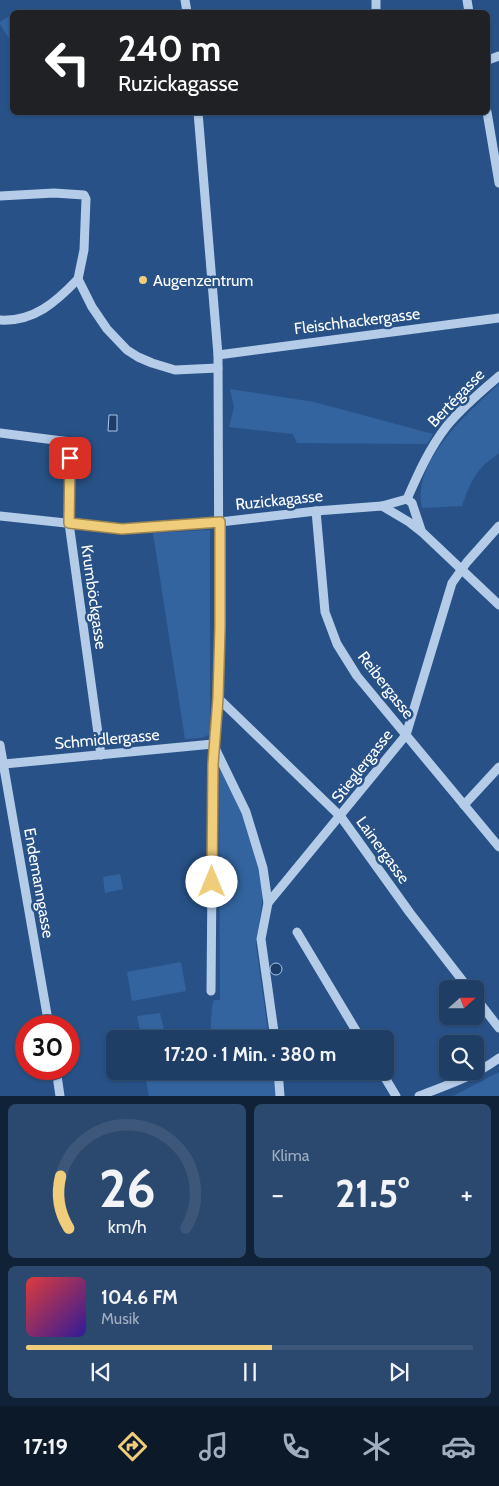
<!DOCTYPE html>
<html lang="de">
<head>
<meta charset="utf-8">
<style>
	body { margin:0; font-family:Cabin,sans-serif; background:#2b496e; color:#f1f3f6; height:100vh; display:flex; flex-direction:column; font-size:19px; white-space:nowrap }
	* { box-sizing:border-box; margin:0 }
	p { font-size:16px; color:#a1aebf }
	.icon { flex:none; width:28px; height:28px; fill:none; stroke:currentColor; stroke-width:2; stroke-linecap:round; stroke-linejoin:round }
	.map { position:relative; height:1096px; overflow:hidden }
	.side { display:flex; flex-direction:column; gap:8px; padding:8px; background:#102238; flex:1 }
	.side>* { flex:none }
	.guide { position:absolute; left:10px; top:10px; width:480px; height:105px; border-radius:8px; box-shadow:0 1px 4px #0004,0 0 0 1px #3c5779; background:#202124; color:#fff; overflow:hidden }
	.needle { width:32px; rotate:69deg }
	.fabs { position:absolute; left:439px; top:980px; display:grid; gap:10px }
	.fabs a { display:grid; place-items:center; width:45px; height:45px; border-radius:8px; background:#1e3e65; box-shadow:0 1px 4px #0004,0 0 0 1px #3c5779; font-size:25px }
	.speed { position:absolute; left:15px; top:1015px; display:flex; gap:10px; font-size:25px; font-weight:700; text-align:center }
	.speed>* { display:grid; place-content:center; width:65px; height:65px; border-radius:50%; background:#1e3e65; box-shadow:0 1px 4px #0004,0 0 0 1px #3c5779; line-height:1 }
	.speed .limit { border:8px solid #d22; background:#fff; color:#111 }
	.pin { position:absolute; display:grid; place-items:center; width:42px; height:42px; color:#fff; margin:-21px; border-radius:10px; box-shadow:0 2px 8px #0006 }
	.me { position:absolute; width:55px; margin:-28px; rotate:0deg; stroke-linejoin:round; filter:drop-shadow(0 0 4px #0008) }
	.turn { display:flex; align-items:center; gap:18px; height:105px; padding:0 25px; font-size:22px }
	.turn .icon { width:65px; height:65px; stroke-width:2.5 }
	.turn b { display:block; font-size:35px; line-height:42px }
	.big { font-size:38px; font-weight:700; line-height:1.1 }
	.side .widget { flex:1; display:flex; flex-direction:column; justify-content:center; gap:8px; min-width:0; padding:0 18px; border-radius:8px; background:#2b496e }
	.side .dial { align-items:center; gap:0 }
	.dial svg { height:130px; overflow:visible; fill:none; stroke:#3c5779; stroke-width:7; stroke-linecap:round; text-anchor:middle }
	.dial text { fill:#f1f3f6; stroke:none }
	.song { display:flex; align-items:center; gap:15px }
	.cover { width:60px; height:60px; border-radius:8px; background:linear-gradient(135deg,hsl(0 70% 55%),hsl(250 70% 35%)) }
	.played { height:5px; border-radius:2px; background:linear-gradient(90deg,#f0cd7a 55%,#3c5779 55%) }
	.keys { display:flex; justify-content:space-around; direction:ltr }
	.heat { display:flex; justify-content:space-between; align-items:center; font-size:28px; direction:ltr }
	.side .tiles { flex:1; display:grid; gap:8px; grid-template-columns:1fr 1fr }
	.widget:last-child { grid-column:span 2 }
	.trip { position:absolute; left:106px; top:1030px; width:288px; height:50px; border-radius:8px; background:#1e3e65; box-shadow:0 1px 4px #0004,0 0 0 1px #3c5779; font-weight:700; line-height:50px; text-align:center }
	.dock { display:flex; height:80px; justify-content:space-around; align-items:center; background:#0c1928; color:#a1aebf }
	.dock .icon { width:35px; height:35px }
	.dock .selected { color:#f0cd7a }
	.dock b { font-size:22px; color:#f1f3f6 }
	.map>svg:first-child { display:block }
</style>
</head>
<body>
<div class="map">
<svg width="499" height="1096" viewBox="0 0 499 1096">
	<rect width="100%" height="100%" fill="#285287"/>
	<g fill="#33649f">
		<path d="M 12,14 L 12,44 L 0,24 L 0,22 Z"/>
		<path d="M 499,384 L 499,453 C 494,458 487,461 483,466 C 473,476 466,493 462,506 L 422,508 C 412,460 468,413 499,384 Z"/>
		<path d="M 230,389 L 314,402 L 433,434 L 427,444 L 297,443 L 293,434 L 229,427 L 234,407 Z"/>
		<path d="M 210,530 L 210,734 L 202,738 L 185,739 L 153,533 Z"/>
		<path d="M 219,759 L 240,805 L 259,866 L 263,895 L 256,945 L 269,1039 L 210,1039 L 212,1007 L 214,1000 L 220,1000 Z"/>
		<path d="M 120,874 L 123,889 L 105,893 L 103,877 Z"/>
		<path d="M 181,962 L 186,991 L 132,1001 L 127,972 Z"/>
		<path d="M 160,1013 L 166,1039 L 142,1039 L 137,1016 Z"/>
		<path d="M 149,1071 L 273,1071 L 276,1096 L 149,1096 L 145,1076 L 149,1074 Z"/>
		<path d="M 499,1072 L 499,1096 L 452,1096 L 457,1094 Z"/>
	</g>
	<g fill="#1c3d68" stroke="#a9c7e9">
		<path d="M 109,415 L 117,415 L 117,431 L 108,431 Z"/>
		<circle cx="276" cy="969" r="6"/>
	</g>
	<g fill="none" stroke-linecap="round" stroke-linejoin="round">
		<g stroke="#b4cce8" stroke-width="9">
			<path d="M 185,0 L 187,12"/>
			<path d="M 376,0 L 376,12"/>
			<path d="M 467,0 L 469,12"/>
			<path d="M 488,60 L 499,56"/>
			<path d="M 198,112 L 218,355 L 219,627 L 218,698 L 213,763 L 211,991"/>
			<path d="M 487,112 L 499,183"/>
			<path d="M 0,196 L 54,193 L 84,195 L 86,199 L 84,250 L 78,279 L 92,307 L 107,329 L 127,350 L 138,357 L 152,363 L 175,370 L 218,368"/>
			<path d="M 0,320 C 34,322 56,302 78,279"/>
			<path d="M 218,355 L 499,318"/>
			<path d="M 0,433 L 70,442 L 69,523 L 101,755"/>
			<path d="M 407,499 L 412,503 L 421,530"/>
			<path d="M 382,506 L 409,522 L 423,533 L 499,605"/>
			<path d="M 316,511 L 325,612 L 337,644 L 357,676 L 499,847"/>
			<path d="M 0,516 L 122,529 L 220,522 L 316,511 L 382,506 L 407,499 C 418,474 429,449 446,427 C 461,408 481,392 499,376"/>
			<path d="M 218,698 L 341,817 L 410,913 L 469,989"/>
			<path d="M 0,745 L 49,1026"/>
			<path d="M 4,764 L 213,744 L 246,812 L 263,868 L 268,903 L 261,939 L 275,1039"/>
			<path d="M 464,805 L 499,767"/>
			<path d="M 268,903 L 406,735 L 452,583 L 467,562 L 499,526"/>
			<path d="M 297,932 L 361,1039"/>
			<path d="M 475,997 L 499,1028"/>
			<path d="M 56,1069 L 60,1096"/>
			<path d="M 278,1071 L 280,1096"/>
			<path d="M 381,1071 L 396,1096"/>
			<path d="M 419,1096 C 447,1085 475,1076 499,1058"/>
		</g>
	</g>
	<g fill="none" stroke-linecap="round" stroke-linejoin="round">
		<defs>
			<path id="route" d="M 70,458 L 69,523 L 122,529 L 220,522 L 220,627 L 218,698 L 213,764 L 212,882"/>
		</defs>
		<use href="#route" stroke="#9c854f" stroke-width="12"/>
		<use href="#route" stroke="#f0cd7a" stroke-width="9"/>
	</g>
	<circle fill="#f0cd7a" stroke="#285287" stroke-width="2" cx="143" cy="280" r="5"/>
	<g text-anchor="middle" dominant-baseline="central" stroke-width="5" stroke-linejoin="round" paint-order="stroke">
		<g font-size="16" fill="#fff" stroke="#285287" text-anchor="start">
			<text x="153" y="280">Augenzentrum</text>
		</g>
		<g font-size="16" fill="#fff" stroke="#285287">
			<text transform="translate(357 321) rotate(-7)">Fleischhackergasse</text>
			<text transform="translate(456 398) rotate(-46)">Bertégasse</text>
			<text transform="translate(279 500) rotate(-6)">Ruzickagasse</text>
			<text transform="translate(94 597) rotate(82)">Krumböckgasse</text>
			<text transform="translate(386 685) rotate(52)">Reibergasse</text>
			<text transform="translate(107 739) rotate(-5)">Schmidlergasse</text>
			<text transform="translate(362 766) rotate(-52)">Stieglergasse</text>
			<text transform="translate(383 850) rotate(54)">Lainergasse</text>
			<text transform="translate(39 883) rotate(80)">Endemanngasse</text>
		</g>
	</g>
</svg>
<div class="fabs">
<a><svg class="needle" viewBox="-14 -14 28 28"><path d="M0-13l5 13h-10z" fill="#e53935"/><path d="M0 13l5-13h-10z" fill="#a1aebf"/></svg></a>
<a><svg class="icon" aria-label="search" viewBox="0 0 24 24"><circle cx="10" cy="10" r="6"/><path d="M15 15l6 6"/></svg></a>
</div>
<div class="speed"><div class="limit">30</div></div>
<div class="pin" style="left:70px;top:458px;background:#d93025"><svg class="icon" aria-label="arrive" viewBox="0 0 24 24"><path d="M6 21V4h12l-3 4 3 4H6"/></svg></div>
<svg class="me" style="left:212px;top:882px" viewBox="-20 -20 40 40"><circle r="19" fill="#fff"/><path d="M0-13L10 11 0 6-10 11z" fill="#f0cd7a"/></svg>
<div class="trip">17:20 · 1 Min. · 380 m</div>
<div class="guide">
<div class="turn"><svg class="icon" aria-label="left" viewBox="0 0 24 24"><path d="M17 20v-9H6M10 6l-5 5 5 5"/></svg><div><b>240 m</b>Ruzickagasse</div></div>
</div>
</div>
<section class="side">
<div class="tiles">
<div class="widget dial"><svg viewBox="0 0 100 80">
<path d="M14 69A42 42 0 1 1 86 69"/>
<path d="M14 69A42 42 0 0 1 9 37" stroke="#f0cd7a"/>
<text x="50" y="56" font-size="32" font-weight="700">26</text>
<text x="50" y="72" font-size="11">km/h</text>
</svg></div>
<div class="widget"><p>Klima</p>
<div class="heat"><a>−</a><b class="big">21.5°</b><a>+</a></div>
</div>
<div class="widget">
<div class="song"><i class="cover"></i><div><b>104.6 FM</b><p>Musik</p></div></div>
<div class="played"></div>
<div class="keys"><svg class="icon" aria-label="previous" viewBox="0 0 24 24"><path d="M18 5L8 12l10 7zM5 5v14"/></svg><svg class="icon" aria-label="pause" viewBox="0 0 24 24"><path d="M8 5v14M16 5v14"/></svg><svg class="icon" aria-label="next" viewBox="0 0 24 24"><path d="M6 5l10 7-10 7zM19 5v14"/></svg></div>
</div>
</div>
</section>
<nav class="dock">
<b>17:19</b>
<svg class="icon selected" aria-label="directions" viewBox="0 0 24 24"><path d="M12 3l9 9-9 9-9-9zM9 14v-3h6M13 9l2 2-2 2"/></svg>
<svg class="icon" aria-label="music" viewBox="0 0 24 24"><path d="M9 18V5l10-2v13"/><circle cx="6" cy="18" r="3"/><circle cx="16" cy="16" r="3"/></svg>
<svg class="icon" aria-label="phone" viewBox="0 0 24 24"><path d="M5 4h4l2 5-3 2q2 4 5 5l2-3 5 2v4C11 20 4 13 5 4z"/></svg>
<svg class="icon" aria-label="climate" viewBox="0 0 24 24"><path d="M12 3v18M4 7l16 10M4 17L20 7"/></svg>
<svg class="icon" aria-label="car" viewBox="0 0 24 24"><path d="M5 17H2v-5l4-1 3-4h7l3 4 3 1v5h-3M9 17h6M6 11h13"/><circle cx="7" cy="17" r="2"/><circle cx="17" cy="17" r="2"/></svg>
</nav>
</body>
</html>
